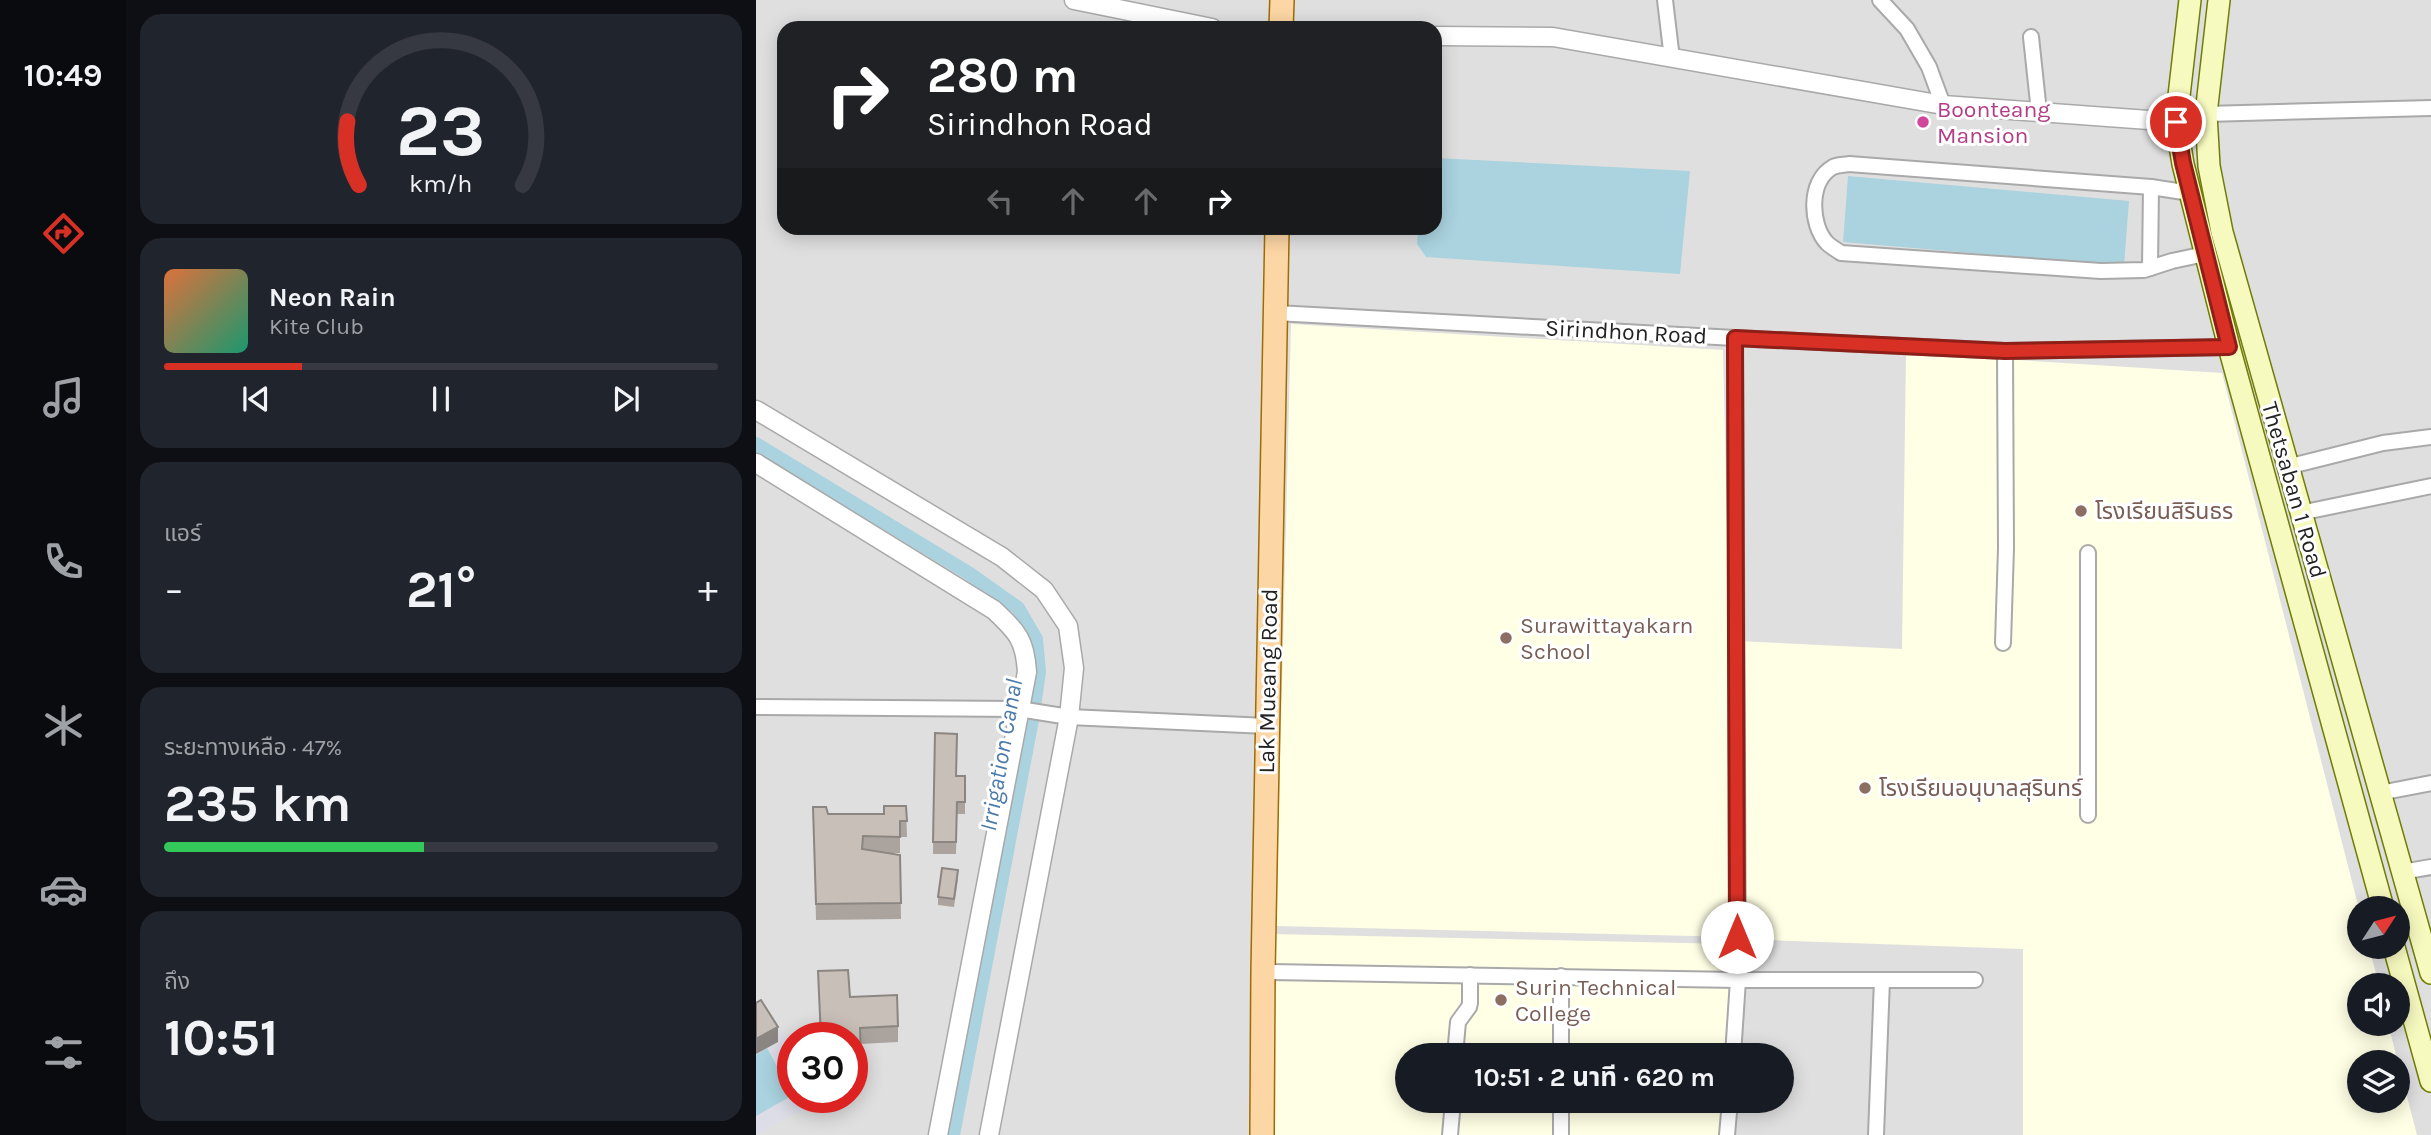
<!DOCTYPE html>
<html lang="th">
<head>
<meta charset="utf-8">
<style>
	body { margin:0; font-family:Karla,"Noto Sans Thai",sans-serif; background:#20242c; color:#f1f3f6; height:100vh; display:flex; flex-direction:column; font-size:26px; white-space:nowrap }
	* { box-sizing:border-box; margin:0 }
	p { font-size:23px; color:#9ea1a6 }
	.icon { flex:none; width:38px; height:38px; fill:none; stroke:currentColor; stroke-width:2; stroke-linecap:round; stroke-linejoin:round }
	.map { position:relative; flex:1; overflow:hidden }
	.details { display:flex; flex-direction:column; gap:14px; padding:14px; background:#0d0f14; width:630px }
	.details>* { flex:none }
	.hud { position:absolute; left:21px; top:21px; width:665px; height:214px; border-radius:21px; box-shadow:0 4px 18px #0003; background:#202124; color:#fff; overflow:hidden }
	.needle { width:46px; rotate:54deg }
	.buttons { position:absolute; left:1591px; top:896px; display:grid; gap:14px }
	.buttons a { display:grid; place-items:center; width:63px; height:63px; border-radius:50%; background:#171b24; box-shadow:0 4px 18px #0003; font-size:35px }
	.speed { position:absolute; left:21px; top:1022px; display:flex; gap:14px; font-size:35px; font-weight:700; text-align:center }
	.speed>* { display:grid; place-content:center; width:91px; height:91px; border-radius:50%; background:#171b24; box-shadow:0 4px 18px #0003; line-height:1 }
	.speed .limit { border:10px solid #d22; background:#fff; color:#111 }
	.pin { position:absolute; display:grid; place-items:center; width:60px; height:60px; color:#fff; margin:-30px; border:4px solid #fff; border-radius:50%; box-shadow:0 2px 7px #0007 }
	.me { position:absolute; width:77px; margin:-38px; rotate:0deg; stroke-linejoin:round; filter:drop-shadow(0 0 5px #0008) }
	.turn { display:flex; align-items:center; gap:24px; height:147px; padding:0 35px; font-size:32px }
	.turn .icon { width:91px; height:91px; stroke-width:2.5 }
	.turn b { display:block; font-size:49px; line-height:60px }
	.lanes { display:flex; align-items:center; height:66px; padding:0 35px; background:#0003; justify-content:center; gap:35px; direction:ltr }
	.lanes .off { opacity:.35 }
	.big { font-size:52px; font-weight:700; line-height:1.1 }
	.details .tile { flex:1; display:flex; flex-direction:column; justify-content:center; gap:10px; min-width:0; padding:0 24px; border-radius:21px; background:#20242c }
	.details .dial { align-items:center; gap:0 }
	.dial svg { height:182px; overflow:visible; fill:none; stroke:#363941; stroke-width:7; stroke-linecap:round; text-anchor:middle }
	.dial text { fill:#f1f3f6; stroke:none }
	.song { display:flex; align-items:center; gap:21px }
	.cover { width:84px; height:84px; border-radius:10px; background:linear-gradient(135deg,hsl(20 70% 55%),hsl(160 70% 35%)) }
	.played { height:7px; border-radius:4px; background:linear-gradient(90deg,#d93025 25%,#363941 25%) }
	.keys { display:flex; justify-content:space-around; direction:ltr }
	.heat { display:flex; justify-content:space-between; align-items:center; font-size:38px; direction:ltr }
	.charge { height:10px; border-radius:5px; background:linear-gradient(90deg,#34c759 47%,#363941 0) }
	.trip { position:absolute; left:639px; top:1043px; width:399px; height:70px; border-radius:35px; background:#171b24; box-shadow:0 4px 18px #0003; font-weight:700; line-height:70px; text-align:center }
	main { display:flex; flex:1; min-height:0 }
	.menu { display:flex; flex-direction:column; width:126px; justify-content:space-around; align-items:center; background:#090b0e; color:#9ea1a6 }
	.menu .icon { width:49px; height:49px }
	.menu .on { color:#d93025 }
	.menu b { font-size:32px; color:#f1f3f6 }
	.map>svg:first-child { display:block }
</style>
</head>
<body>
<main>
<nav class="menu">
<b>10:49</b>
<svg class="icon on" aria-label="directions" viewBox="0 0 24 24"><path d="M12 3l9 9-9 9-9-9zM9 14v-3h6M13 9l2 2-2 2"/></svg>
<svg class="icon" aria-label="music" viewBox="0 0 24 24"><path d="M9 18V5l10-2v13"/><circle cx="6" cy="18" r="3"/><circle cx="16" cy="16" r="3"/></svg>
<svg class="icon" aria-label="phone" viewBox="0 0 24 24"><path d="M5 4h4l2 5-3 2q2 4 5 5l2-3 5 2v4C11 20 4 13 5 4z"/></svg>
<svg class="icon" aria-label="climate" viewBox="0 0 24 24"><path d="M12 3v18M4 7l16 10M4 17L20 7"/></svg>
<svg class="icon" aria-label="car" viewBox="0 0 24 24"><path d="M5 17H2v-5l4-1 3-4h7l3 4 3 1v5h-3M9 17h6M6 11h13"/><circle cx="7" cy="17" r="2"/><circle cx="17" cy="17" r="2"/></svg>
<svg class="icon" aria-label="filters" viewBox="0 0 24 24"><path d="M4 7h16M4 17h16"/><circle cx="9" cy="7" r="2"/><circle cx="15" cy="17" r="2"/></svg>
</nav>
<section class="details">
<div class="tile dial"><svg viewBox="0 0 100 80">
<path d="M14 69A42 42 0 1 1 86 69"/>
<path d="M14 69A42 42 0 0 1 9 41" stroke="#d93025"/>
<text x="50" y="56" font-size="32" font-weight="700">23</text>
<text x="50" y="72" font-size="11">km/h</text>
</svg></div>
<div class="tile">
<div class="song"><i class="cover"></i><div><b>Neon Rain</b><p>Kite Club</p></div></div>
<div class="played"></div>
<div class="keys"><svg class="icon" aria-label="previous" viewBox="0 0 24 24"><path d="M18 5L8 12l10 7zM5 5v14"/></svg><svg class="icon" aria-label="pause" viewBox="0 0 24 24"><path d="M8 5v14M16 5v14"/></svg><svg class="icon" aria-label="next" viewBox="0 0 24 24"><path d="M6 5l10 7-10 7zM19 5v14"/></svg></div>
</div>
<div class="tile"><p>แอร์</p>
<div class="heat"><a>−</a><b class="big">21°</b><a>+</a></div>
</div>
<div class="tile"><p>ระยะทางเหลือ · 47%</p><b class="big">235 km</b><div class="charge"></div></div>
<div class="tile"><p>ถึง</p><b class="big">10:51</b></div>
</section>
<div class="map">
<svg width="1675" height="1135" viewBox="0 0 1675 1135">
	<rect width="100%" height="100%" fill="#f2efe9"/>
	<path fill="#e0dfdf" fill-rule="evenodd" d="M 0,0 L 1675,0 L 1675,1135 L 0,1135 ZM 28,28 L 679,28 L 679,228 L 28,228 ZM 1603,908 L 1642,908 L 1642,947 L 1603,947 ZM 1603,985 L 1642,985 L 1642,1024 L 1603,1024 ZM 37,1038 L 96,1038 L 96,1097 L 37,1097 ZM 651,1055 L 1026,1055 L 1026,1101 L 651,1101 ZM 1603,1062 L 1642,1062 L 1642,1101 L 1603,1101 Z"/>
	<g fill="#ffffe5" fill-rule="evenodd">
		<path d="M 535,324 L 967,350 L 980,917 L 981,641 L 1146,649 L 1150,353 L 1466,373 L 1603,909 L 1603,947 L 1613,947 L 1623,985 L 1603,985 L 1603,1024 L 1632,1024 L 1661,1135 L 1267,1135 L 1267,949 L 981,939 L 981,937 L 520,926 ZM 1603,1062 L 1642,1062 L 1642,1101 L 1603,1101 Z"/>
		<path d="M 515,934 L 975,944 L 975,1055 L 651,1055 L 651,1101 L 974,1101 L 974,1135 L 517,1135 Z"/>
	</g>
	<g fill="#dddde8">
		<path d="M 21,1025 L 37,1052 L 37,1093 L 11,1048 L 21,1042 L 14,1029 Z"/>
		<path d="M 37,1095 L 37,1097 L 63,1097 L 64,1100 L 0,1135 L 0,1116 Z"/>
	</g>
	<g fill="#aad3df">
		<path d="M 680,158 L 934,171 L 924,274 L 670,257 L 661,244 L 662,228 L 679,228 Z"/>
		<path d="M 1092,176 L 1373,201 L 1368,266 L 1087,242 Z"/>
		<path d="M 11,1048 L 37,1095 L 0,1116 L 0,1055 Z"/>
	</g>
	<g fill="none" stroke-linecap="round" stroke-linejoin="round">
		<path stroke="#aad3df" stroke-width="14" d="M 0,444 L 214,574 L 262,608 L 280,639 L 283,672 L 276,720 L 197,1135"/>
		<defs>
			<g id="minor">
				<path d="M 909,0 L 916,59"/>
				<path d="M 1124,0 L 1151,29 L 1173,67 L 1187,105"/>
				<path d="M 1275,37 L 1283,112"/>
				<path d="M 1450,114 L 1675,108"/>
				<path d="M 1434,193 L 1395,187 L 1093,164 C 1088,165 1081,165 1077,167 C 1052,181 1054,225 1071,243 C 1075,247 1081,250 1085,253 L 1345,271 L 1388,270 L 1416,261 L 1449,254"/>
				<path d="M 1394,268 L 1395,187"/>
				<path d="M 520,313 L 979,338 L 1249,351 L 1473,347"/>
				<path d="M 1531,467 L 1627,443 L 1675,437"/>
				<path d="M 1544,513 L 1675,486"/>
				<path d="M 1247,643 L 1250,548 L 1249,351"/>
				<path d="M 0,707 L 263,709 L 313,717 L 511,726"/>
				<path d="M 1624,793 L 1675,783"/>
				<path d="M 1332,815 L 1332,553"/>
				<path d="M 1646,872 L 1675,867"/>
				<path d="M 507,972 L 982,980 L 1219,980"/>
				<path d="M 699,1055 L 702,1022 L 713,1007 L 714,1003 L 714,975"/>
				<path d="M 805,1055 L 805,976"/>
				<path d="M 977,1055 L 982,980 L 979,338"/>
				<path d="M 694,1135 L 697,1101"/>
				<path d="M 805,1135 L 805,1101"/>
				<path d="M 971,1135 L 974,1101"/>
				<path d="M 1120,1135 L 1126,980"/>
			</g>
			<g id="tertiary">
				<path d="M 318,0 L 456,28"/>
				<path d="M 679,36 L 797,37 L 1187,105 L 1420,122"/>
				<path d="M 0,410 L 246,557 L 288,590 L 312,626 L 318,668 L 313,717 L 233,1135"/>
				<path d="M 0,463 L 238,610 C 261,632 269,639 271,672 L 182,1135"/>
			</g>
			<g id="secondary">
				<path d="M 1434,0 L 1420,122 L 1427,164 L 1473,347 L 1627,908"/>
				<path d="M 1463,0 L 1450,114 L 1453,166 L 1466,232 L 1675,973"/>
				<path d="M 1638,947 L 1675,1081"/>
			</g>
			<g id="primary">
				<path d="M 525,28 L 526,0"/>
				<path d="M 506,1135 L 507,972 L 521,228"/>
			</g>
		</defs>
		<use href="#minor" stroke="#a9a9a9" stroke-width="18"/>
		<use href="#tertiary" stroke="#a9a9a9" stroke-width="21"/>
		<use href="#secondary" stroke="#707d05" stroke-width="24"/>
		<use href="#primary" stroke="#a06b00" stroke-width="26"/>
		<use href="#minor" stroke="#fff" stroke-width="14"/>
		<use href="#tertiary" stroke="#fff" stroke-width="18"/>
		<use href="#secondary" stroke="#f7fabf" stroke-width="21"/>
		<use href="#primary" stroke="#fcd6a4" stroke-width="23"/>
	</g>
	<g fill="#aba49e">
		<path d="M 179,733 L 200,776 L 209,776 L 209,814 L 201,814 L 200,854 L 177,854 Z"/>
		<path d="M 150,806 L 151,837 L 144,837 L 144,853 L 130,853 L 144,855 L 145,919 L 60,920 L 57,807 L 72,814 L 128,814 Z"/>
		<path d="M 202,878 L 198,907 L 182,905 L 182,897 Z"/>
		<path d="M 62,971 L 94,997 L 142,1026 L 142,1042 L 105,1044 L 105,1076 L 96,1077 L 96,1038 L 64,1038 Z"/>
	</g>
	<path fill="#8b8681" d="M 22,1027 L 22,1042 L 0,1054 L 0,1039 Z"/>
	<g fill="#c7bfb8" stroke="#8b8681" stroke-width="2">
		<path d="M 179,733 L 201,734 L 200,776 L 209,776 L 209,802 L 201,802 L 200,842 L 177,842 Z"/>
		<path d="M 128,806 L 150,806 L 151,821 L 144,821 L 144,837 L 107,836 L 106,849 L 144,855 L 145,903 L 60,904 L 57,807 L 70,807 L 72,814 L 128,814 Z"/>
		<path d="M 186,868 L 202,870 L 198,899 L 182,897 Z"/>
		<path d="M 92,970 L 94,997 L 141,995 L 142,1026 L 104,1028 L 105,1061 L 96,1061 L 96,1038 L 65,1038 L 62,971 Z"/>
		<path d="M 5,1000 L 22,1027 L 0,1039 L 0,1003 Z"/>
	</g>
	<g fill="none" stroke-linecap="round" stroke-linejoin="round">
		<defs>
			<path id="route" d="M 981,937 L 979,338 L 1249,351 L 1473,347 L 1427,163 L 1420,122"/>
		</defs>
		<use href="#route" stroke="#8d1f18" stroke-width="18"/>
		<use href="#route" stroke="#d93025" stroke-width="12"/>
	</g>
	<circle fill="#d1479c" stroke="#fff" stroke-width="2.5" cx="1167" cy="122" r="7"/>
	<g fill="#8d6e63" stroke="#fff" stroke-width="2.5">
		<circle cx="1325" cy="511" r="7"/>
		<circle cx="750" cy="638" r="7"/>
		<circle cx="1109" cy="788" r="7"/>
		<circle cx="745" cy="1000" r="7"/>
	</g>
	<g text-anchor="middle" dominant-baseline="central" stroke-width="6" stroke-linejoin="round" paint-order="stroke">
		<g font-size="23" fill="#b23c85" stroke="#fff" text-anchor="start">
			<text x="1181" y="109">Boonteang<tspan x="1181" dy="26">Mansion</tspan></text>
		</g>
		<g font-size="23" fill="#222" stroke="#fff">
			<text transform="translate(870 332) rotate(3)">Sirindhon Road</text>
			<text transform="translate(1538 490) rotate(74)">Thetsaban 1 Road</text>
			<text transform="translate(512 681) rotate(-89)">Lak Mueang Road</text>
		</g>
		<g font-size="23" fill="#785e54" stroke="#fff" text-anchor="start">
			<text x="1339" y="511">โรงเรียนสิรินธร</text>
			<text x="764" y="625">Surawittayakarn<tspan x="764" dy="26">School</tspan></text>
			<text x="1123" y="788">โรงเรียนอนุบาลสุรินทร์</text>
			<text x="759" y="987">Surin Technical<tspan x="759" dy="26">College</tspan></text>
		</g>
		<g font-size="24" font-style="italic" fill="#4a7aab" stroke="#fff">
			<text transform="translate(245 755) rotate(-80)">Irrigation Canal</text>
		</g>
	</g>
</svg>
<div class="buttons">
<a><svg class="needle" viewBox="-14 -14 28 28"><path d="M0-13l5 13h-10z" fill="#e53935"/><path d="M0 13l5-13h-10z" fill="#9ea1a6"/></svg></a>
<a><svg class="icon" aria-label="sound" viewBox="0 0 24 24"><path d="M4 9h4l5-4v14l-5-4H4zM17 9q2 3 0 6"/></svg></a>
<a><svg class="icon" aria-label="layers" viewBox="0 0 24 24"><path d="M12 4l9 5-9 5-9-5zM3 14l9 5 9-5"/></svg></a>
</div>
<div class="speed"><div class="limit">30</div></div>
<div class="pin" style="left:1420px;top:122px;background:#d93025"><svg class="icon" aria-label="arrive" viewBox="0 0 24 24"><path d="M6 21V4h12l-3 4 3 4H6"/></svg></div>
<svg class="me" style="left:981px;top:937px" viewBox="-20 -20 40 40"><circle r="19" fill="#fff"/><path d="M0-13L10 11 0 6-10 11z" fill="#d93025"/></svg>
<div class="trip">10:51 · 2 นาที · 620 m</div>
<div class="hud">
<div class="turn"><svg class="icon" aria-label="right" viewBox="0 0 24 24"><path d="M7 20v-9h11M14 6l5 5-5 5"/></svg><div><b>280 m</b>Sirindhon Road</div></div>
<div class="lanes"><svg class="icon off" aria-label="left" viewBox="0 0 24 24"><path d="M17 20v-9H6M10 6l-5 5 5 5"/></svg><svg class="icon off" aria-label="ahead" viewBox="0 0 24 24"><path d="M12 20V5M6 11l6-6 6 6"/></svg><svg class="icon off" aria-label="ahead" viewBox="0 0 24 24"><path d="M12 20V5M6 11l6-6 6 6"/></svg><svg class="icon" aria-label="right" viewBox="0 0 24 24"><path d="M7 20v-9h11M14 6l5 5-5 5"/></svg></div>
</div>
</div>
</main>
</body>
</html>
